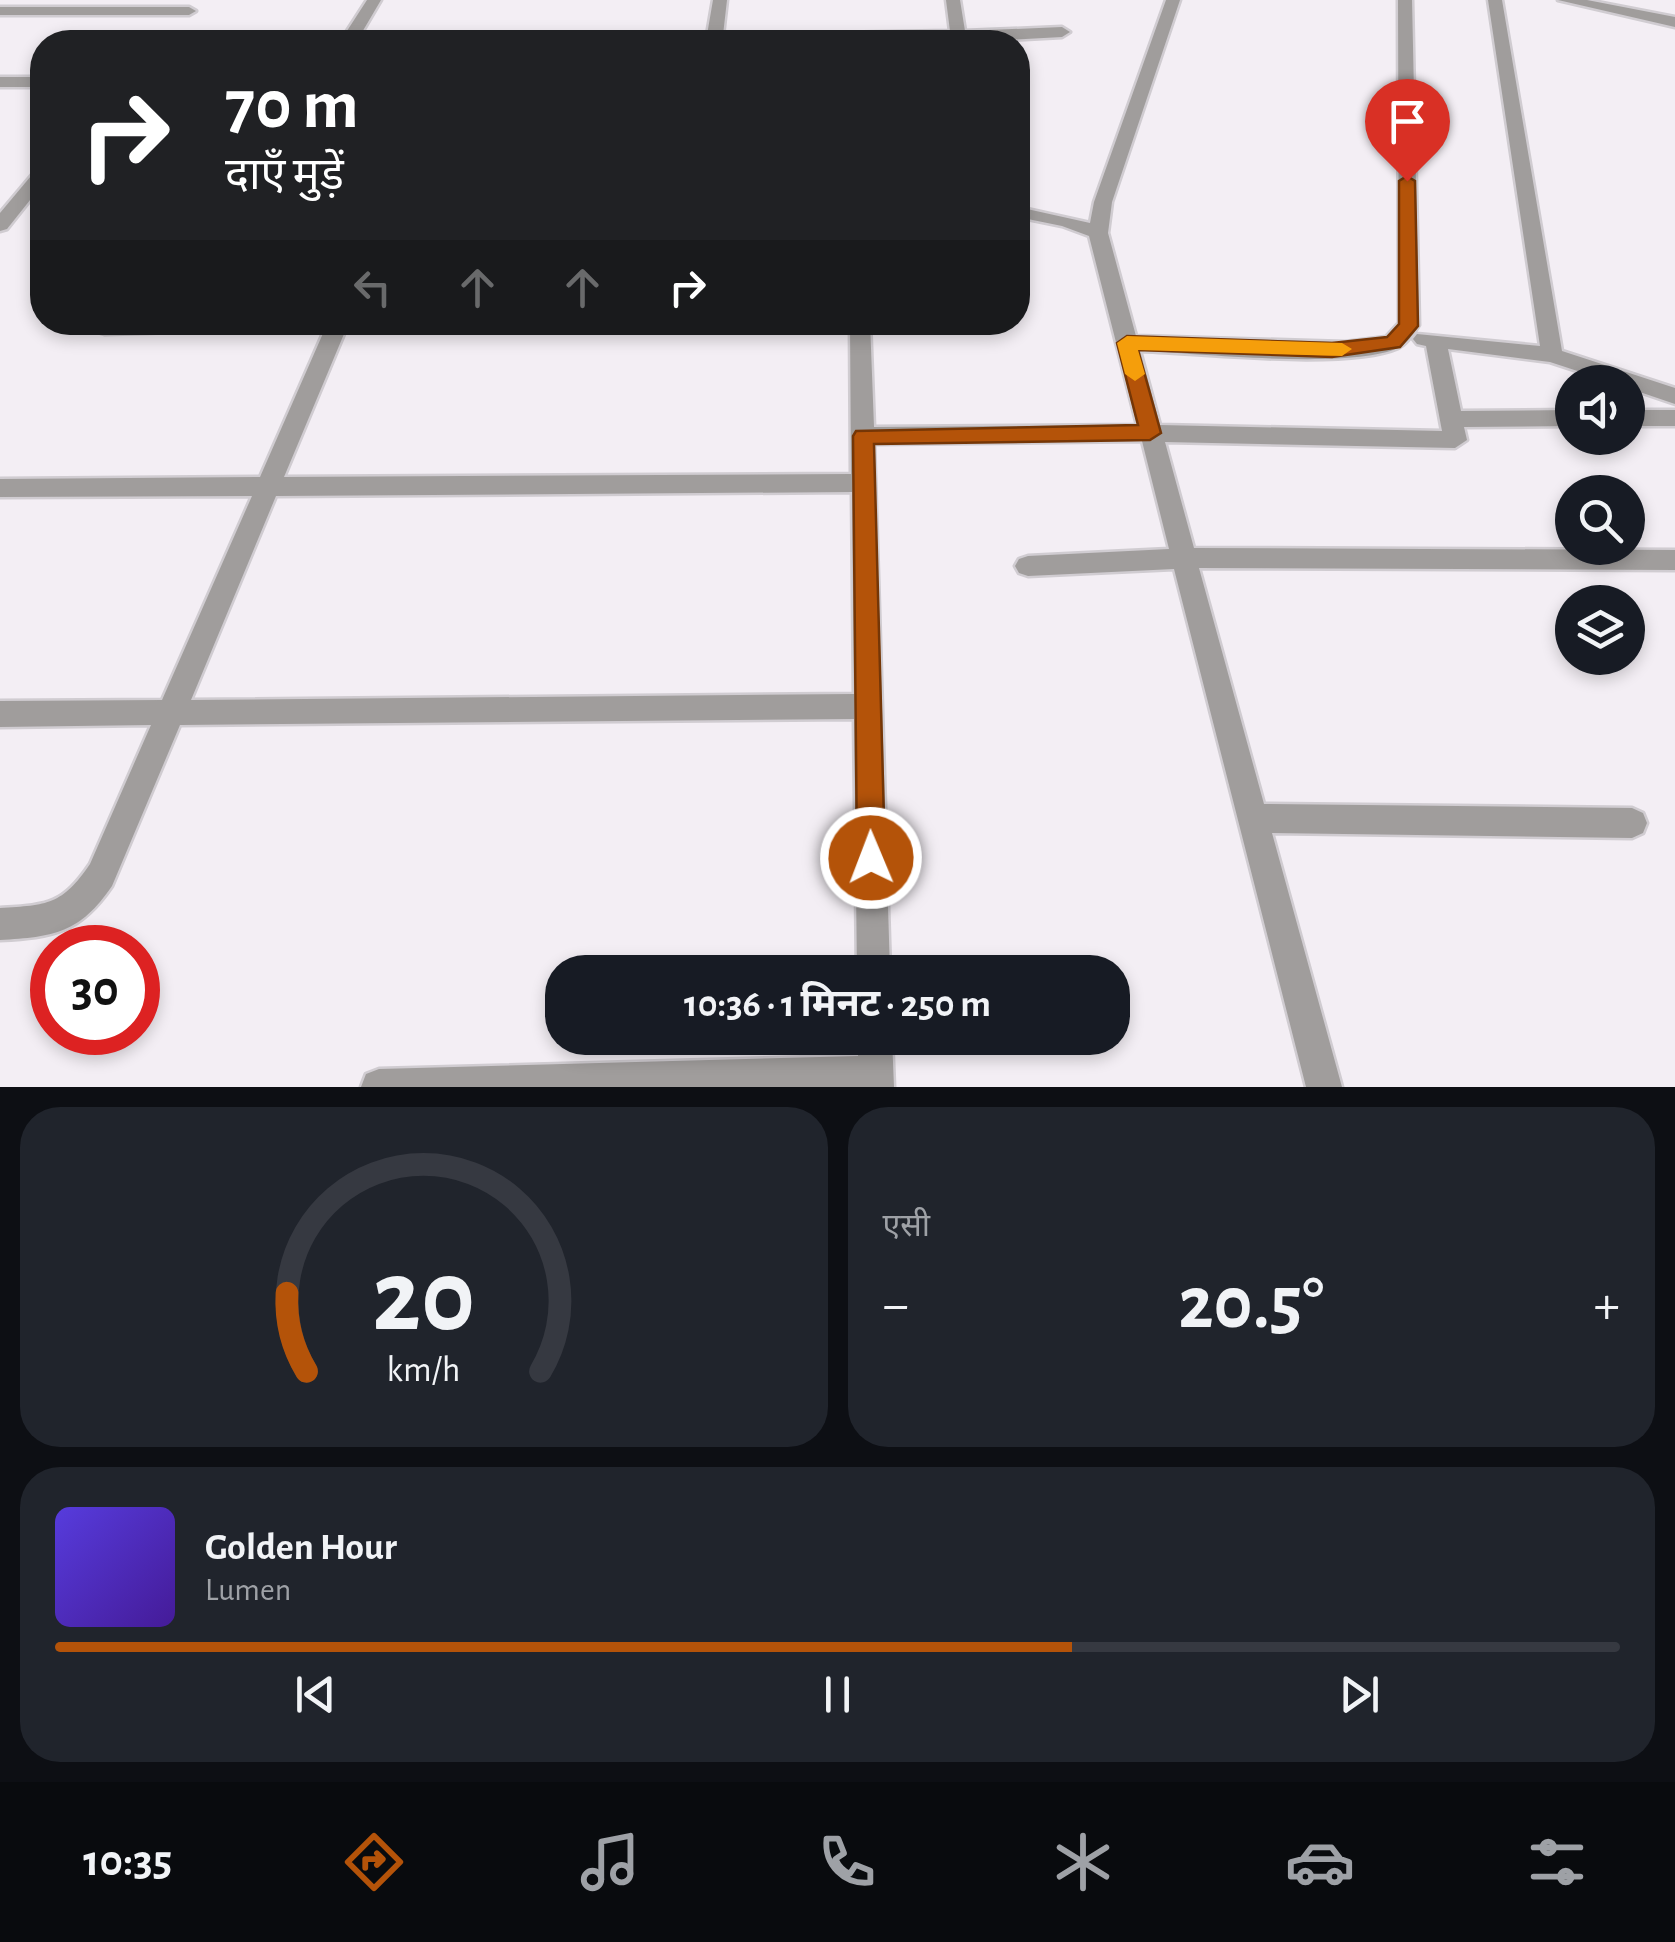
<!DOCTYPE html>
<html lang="hi">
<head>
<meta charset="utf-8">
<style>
	body { margin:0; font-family:"Alegreya Sans","Noto Sans Devanagari",sans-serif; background:#20242c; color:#f1f3f6; height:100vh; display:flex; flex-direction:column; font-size:38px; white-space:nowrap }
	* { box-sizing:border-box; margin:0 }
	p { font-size:32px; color:#9ea1a6 }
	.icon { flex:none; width:55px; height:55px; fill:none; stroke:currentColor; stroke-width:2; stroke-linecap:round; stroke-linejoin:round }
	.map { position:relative; height:1087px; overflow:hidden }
	.sheet { display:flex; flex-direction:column; gap:20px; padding:20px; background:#0d0f14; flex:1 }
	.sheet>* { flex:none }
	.banner { position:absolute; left:30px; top:30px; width:1000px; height:305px; border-radius:40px; box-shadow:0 5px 15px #0003; background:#202124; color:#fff; overflow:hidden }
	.controls { position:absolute; left:1555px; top:365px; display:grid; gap:20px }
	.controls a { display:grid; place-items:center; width:90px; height:90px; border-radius:50%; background:#171b24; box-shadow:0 5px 15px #0003; font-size:50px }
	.speed { position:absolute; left:30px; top:925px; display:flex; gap:20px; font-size:50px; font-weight:700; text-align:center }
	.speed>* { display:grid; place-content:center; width:130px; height:130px; border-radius:50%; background:#171b24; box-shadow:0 5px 15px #0003; line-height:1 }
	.speed .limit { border:15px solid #d22; background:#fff; color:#111 }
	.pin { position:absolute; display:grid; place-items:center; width:85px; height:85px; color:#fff; margin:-102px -42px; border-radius:50% 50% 50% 0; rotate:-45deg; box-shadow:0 0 10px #0007 }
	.pin .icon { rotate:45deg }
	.me { position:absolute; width:110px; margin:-55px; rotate:359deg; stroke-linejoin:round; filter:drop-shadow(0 0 8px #0008) }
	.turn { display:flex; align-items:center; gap:35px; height:210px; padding:0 30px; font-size:45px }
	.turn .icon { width:130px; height:130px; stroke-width:2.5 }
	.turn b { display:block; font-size:70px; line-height:85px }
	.lanes { display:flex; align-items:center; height:95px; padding:0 30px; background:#0003; justify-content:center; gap:50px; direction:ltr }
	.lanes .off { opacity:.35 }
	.big { font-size:75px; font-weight:700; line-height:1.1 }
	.sheet .tile { flex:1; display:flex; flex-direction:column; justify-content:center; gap:15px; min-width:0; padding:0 35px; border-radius:40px; background:#20242c }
	.sheet .dial { align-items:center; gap:0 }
	.dial svg { height:260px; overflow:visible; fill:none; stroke:#363941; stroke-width:7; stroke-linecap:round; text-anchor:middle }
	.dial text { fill:#f1f3f6; stroke:none }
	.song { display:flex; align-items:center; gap:30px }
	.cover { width:120px; height:120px; border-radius:15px; background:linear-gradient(135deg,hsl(250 70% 55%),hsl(260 70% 35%)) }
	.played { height:10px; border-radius:5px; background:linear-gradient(90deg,#b45309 65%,#363941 65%) }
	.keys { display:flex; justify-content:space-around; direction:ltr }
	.heat { display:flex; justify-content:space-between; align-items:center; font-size:55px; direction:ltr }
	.sheet .tiles { flex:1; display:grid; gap:20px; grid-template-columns:1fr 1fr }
	.tile:last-child { grid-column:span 2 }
	.trip { position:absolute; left:545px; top:955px; width:585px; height:100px; border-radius:40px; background:#171b24; box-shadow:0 5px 15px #0003; font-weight:700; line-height:100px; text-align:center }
	.menu { display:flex; height:160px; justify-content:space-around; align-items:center; background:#090b0e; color:#9ea1a6 }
	.menu .icon { width:70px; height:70px }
	.menu .active { color:#b45309 }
	.menu b { font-size:45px; color:#f1f3f6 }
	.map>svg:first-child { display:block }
</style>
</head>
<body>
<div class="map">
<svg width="1675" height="1087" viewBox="0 0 1675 1087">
	<rect width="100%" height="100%" fill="#f3eef4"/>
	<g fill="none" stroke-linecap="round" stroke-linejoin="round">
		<defs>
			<g id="minor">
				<path d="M 367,0 L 381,0 L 361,34 L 707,35 L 713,0 L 727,0 L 723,35 L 950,31 L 946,0 L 960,0 L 965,31 L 1062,27 L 1070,32 L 1062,37 L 966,42 L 186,42 L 178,38 L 186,33 L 345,34 Z"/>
				<path d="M 1166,0 L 1180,0 L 1112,202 L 1108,233 L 1136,336 L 1345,342 L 1386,337 L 1399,323 L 1398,0 L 1412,0 L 1419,325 C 1414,333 1407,344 1398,348 C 1349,370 1199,353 1140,351 L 1160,425 L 1442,431 L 1426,346 L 1417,344 L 1413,339 L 1417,334 L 1540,346 L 1488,0 L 1502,0 L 1562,351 L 1675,388 L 1675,404 L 1628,388 L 1628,382 L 1611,382 L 1550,362 L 1448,349 L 1461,411 L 1572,410 L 1572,426 L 1464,427 L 1467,440 L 1455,448 L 1165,442 L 1194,548 L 1675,550 L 1675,570 L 1199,568 L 1264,804 L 1632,808 L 1643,813 L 1647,823 L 1643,833 L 1632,838 L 1272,833 L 1342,1087 L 1306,1087 L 1174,569 L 1028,576 L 1019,573 L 1015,566 L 1019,559 L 1028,556 L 1169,549 L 1142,441 L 874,444 L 890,972 L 857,972 L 854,719 L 180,725 L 112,886 C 80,933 54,937 0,940 L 0,908 C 48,905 62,905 90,864 L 151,725 L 0,727 L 0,701 L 162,700 L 252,496 L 0,497 L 0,479 L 260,477 L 328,322 L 349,322 L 284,477 L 851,474 L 850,322 L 870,322 L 874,427 L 1137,425 L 1089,236 L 1062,226 L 1018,217 L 1018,207 L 1090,223 L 1094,202 ZM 852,492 L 854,694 L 191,700 L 276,496 Z"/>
				<path d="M 1558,0 L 1587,0 L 1675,17 L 1675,27 Z"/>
				<path d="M 0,7 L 189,7 L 196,11 L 189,15 L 0,15 Z"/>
				<rect x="0" y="77" width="42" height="10"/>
				<path d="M 42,169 L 42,185 L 7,229 L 0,231 L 0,213 L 36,170 Z"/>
				<path d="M 97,322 L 293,322 L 283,329 L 105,334 L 98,332 Z"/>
				<rect x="1628" y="410" width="47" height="16"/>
				<path d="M 858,1038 L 892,1038 L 894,1087 L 361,1087 L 366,1074 L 379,1069 L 858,1056 Z"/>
			</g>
		</defs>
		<use href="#minor" stroke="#d0ccd1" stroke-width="5"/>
		<use href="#minor" fill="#a09d9c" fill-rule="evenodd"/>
	</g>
	<path fill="#b45309" stroke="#753606" stroke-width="2.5" d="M 1407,176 L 1415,181 L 1418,326 L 1400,347 L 1332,357 L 1138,350 L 1161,433 L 1150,440 L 874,444 L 885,858 L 881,868 L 871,872 L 861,868 L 857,858 L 853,436 L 856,431 L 1138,425 L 1117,343 L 1127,336 L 1332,343 L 1387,337 L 1399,324 L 1399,181 Z"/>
	<path fill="#f59e0b" d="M 1127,336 L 1342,343 L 1352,349 L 1342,356 L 1138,350 L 1145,374 L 1135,381 L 1125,374 L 1117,343 Z"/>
</svg>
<div class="controls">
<a><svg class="icon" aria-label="sound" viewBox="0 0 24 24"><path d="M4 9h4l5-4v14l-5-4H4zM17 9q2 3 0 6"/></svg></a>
<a><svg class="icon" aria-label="search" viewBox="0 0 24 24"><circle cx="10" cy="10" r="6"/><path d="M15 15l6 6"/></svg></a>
<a><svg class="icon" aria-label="layers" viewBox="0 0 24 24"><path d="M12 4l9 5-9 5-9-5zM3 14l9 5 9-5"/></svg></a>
</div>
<div class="speed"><div class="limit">30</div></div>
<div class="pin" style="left:1407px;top:181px;background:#d93025"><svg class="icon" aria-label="arrive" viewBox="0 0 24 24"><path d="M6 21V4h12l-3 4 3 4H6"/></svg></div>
<svg class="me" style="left:871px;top:858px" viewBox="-20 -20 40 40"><circle r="17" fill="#b45309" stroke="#fff" stroke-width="3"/><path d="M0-11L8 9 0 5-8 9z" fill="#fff"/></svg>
<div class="trip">10:36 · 1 मिनट · 250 m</div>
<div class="banner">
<div class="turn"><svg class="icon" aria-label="right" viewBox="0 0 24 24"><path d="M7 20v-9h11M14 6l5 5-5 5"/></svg><div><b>70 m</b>दाएँ मुड़ें</div></div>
<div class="lanes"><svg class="icon off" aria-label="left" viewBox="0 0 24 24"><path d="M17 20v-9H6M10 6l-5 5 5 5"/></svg><svg class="icon off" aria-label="ahead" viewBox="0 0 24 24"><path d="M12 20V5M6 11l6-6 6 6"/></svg><svg class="icon off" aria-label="ahead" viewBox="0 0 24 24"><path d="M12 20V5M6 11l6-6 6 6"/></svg><svg class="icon" aria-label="right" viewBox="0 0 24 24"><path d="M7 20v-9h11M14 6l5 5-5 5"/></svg></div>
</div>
</div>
<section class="sheet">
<div class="tiles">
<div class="tile dial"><svg viewBox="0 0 100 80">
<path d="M14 69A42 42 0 1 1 86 69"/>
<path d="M14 69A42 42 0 0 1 8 45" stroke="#b45309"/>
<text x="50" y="56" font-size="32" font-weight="700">20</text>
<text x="50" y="72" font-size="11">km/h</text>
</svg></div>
<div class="tile"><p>एसी</p>
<div class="heat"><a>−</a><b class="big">20.5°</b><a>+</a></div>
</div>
<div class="tile">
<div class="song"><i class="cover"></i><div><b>Golden Hour</b><p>Lumen</p></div></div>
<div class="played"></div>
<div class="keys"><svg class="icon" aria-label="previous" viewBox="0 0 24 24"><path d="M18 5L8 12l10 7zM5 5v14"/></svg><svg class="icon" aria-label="pause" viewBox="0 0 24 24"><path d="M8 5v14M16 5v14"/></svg><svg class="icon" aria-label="next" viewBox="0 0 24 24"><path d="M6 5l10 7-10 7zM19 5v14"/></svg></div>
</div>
</div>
</section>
<nav class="menu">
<b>10:35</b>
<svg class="icon active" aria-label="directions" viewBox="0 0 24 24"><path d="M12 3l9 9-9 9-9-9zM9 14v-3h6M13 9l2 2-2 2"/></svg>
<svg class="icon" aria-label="music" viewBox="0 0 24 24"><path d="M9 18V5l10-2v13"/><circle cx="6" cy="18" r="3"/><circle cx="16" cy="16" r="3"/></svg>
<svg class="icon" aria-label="phone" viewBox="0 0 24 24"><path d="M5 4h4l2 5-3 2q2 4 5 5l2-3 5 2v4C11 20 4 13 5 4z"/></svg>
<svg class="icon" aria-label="climate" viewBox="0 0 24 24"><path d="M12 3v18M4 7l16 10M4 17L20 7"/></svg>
<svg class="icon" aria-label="car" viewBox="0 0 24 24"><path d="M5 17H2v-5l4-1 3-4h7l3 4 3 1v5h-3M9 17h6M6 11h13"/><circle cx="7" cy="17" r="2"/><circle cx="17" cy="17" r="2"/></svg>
<svg class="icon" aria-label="filters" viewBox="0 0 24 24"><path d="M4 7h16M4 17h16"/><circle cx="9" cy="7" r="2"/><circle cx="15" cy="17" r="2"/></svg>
</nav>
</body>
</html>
